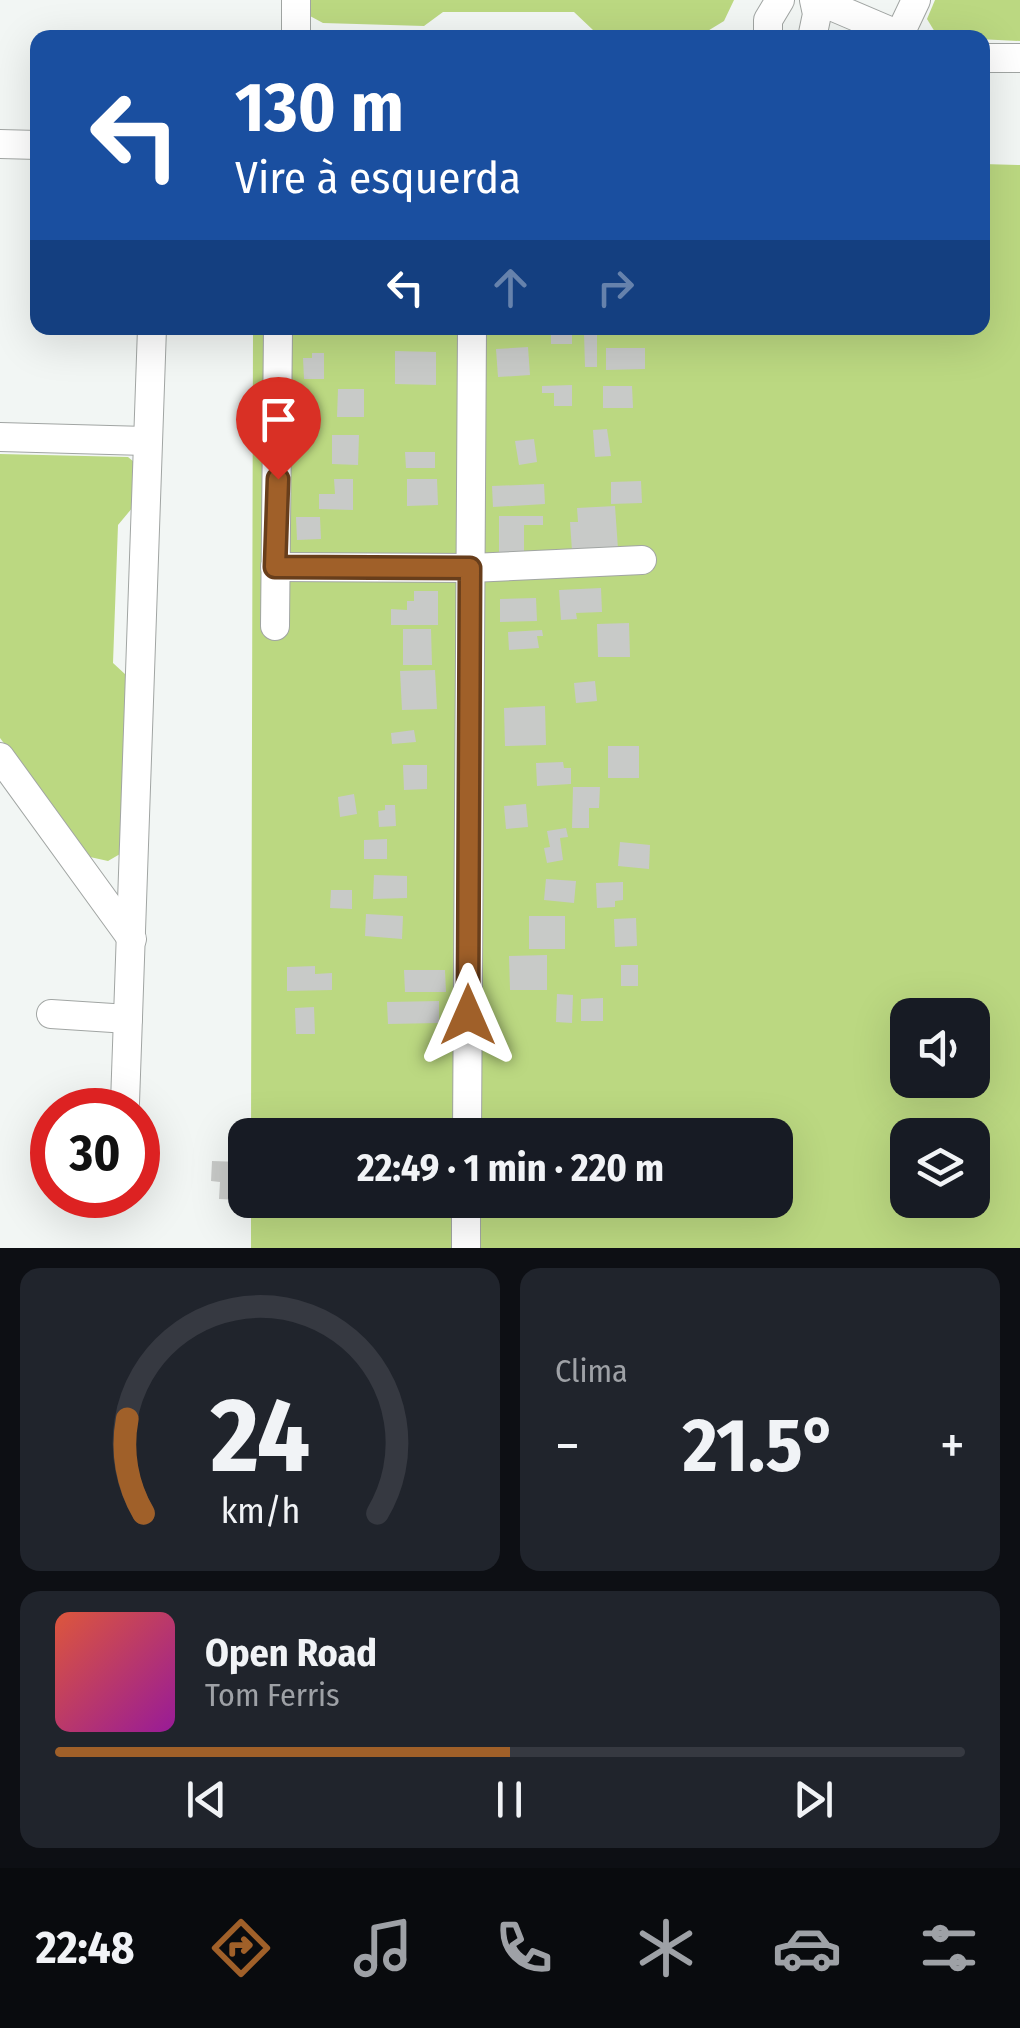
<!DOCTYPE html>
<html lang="pt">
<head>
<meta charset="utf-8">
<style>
	body { margin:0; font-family:"Fira Sans Condensed",sans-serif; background:#20242c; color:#f1f3f6; height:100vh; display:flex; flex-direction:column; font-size:38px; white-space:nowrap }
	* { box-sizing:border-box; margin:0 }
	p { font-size:32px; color:#9ea1a6 }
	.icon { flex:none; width:55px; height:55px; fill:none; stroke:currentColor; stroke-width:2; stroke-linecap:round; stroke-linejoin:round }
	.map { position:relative; height:1248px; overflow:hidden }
	.details { display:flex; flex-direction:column; gap:20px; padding:20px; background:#0d0f14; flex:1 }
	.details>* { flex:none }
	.hud { position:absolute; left:30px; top:30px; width:960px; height:305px; border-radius:20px; box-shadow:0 10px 40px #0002; background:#1a4fa0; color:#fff; overflow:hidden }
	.buttons { position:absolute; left:890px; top:998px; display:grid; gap:20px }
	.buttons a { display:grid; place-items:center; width:100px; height:100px; border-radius:20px; background:#171b24; box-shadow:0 10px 40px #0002; font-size:50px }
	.speed { position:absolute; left:30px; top:1088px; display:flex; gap:20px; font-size:50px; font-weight:700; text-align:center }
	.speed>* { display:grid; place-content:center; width:130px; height:130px; border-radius:50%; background:#171b24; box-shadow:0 10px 40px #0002; line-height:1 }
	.speed .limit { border:15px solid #d22; background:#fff; color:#111 }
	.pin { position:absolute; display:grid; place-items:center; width:85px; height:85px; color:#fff; margin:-102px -42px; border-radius:50% 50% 50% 0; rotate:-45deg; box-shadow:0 0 10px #0007 }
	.pin .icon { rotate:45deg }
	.me { position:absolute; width:110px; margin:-55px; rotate:0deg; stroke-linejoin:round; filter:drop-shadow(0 0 8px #0008) }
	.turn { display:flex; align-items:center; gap:35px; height:210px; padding:0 40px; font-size:45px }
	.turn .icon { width:130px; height:130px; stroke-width:2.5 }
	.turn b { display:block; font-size:70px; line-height:85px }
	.lanes { display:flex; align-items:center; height:95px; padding:0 40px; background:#0003; justify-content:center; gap:50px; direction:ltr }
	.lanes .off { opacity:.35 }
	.big { font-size:75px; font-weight:700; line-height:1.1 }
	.details .widget { flex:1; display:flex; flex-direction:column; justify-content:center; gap:15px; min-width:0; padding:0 35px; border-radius:20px; background:#20242c }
	.details .dial { align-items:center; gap:0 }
	.dial svg { height:260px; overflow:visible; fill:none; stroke:#363941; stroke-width:7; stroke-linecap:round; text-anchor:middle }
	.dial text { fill:#f1f3f6; stroke:none }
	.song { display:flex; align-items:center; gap:30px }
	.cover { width:120px; height:120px; border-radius:15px; background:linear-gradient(135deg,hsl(10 70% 55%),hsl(300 70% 35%)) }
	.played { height:10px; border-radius:5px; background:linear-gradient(90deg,#a06029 50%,#363941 50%) }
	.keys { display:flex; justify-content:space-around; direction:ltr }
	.heat { display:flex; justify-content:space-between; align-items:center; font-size:55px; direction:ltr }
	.details .tiles { flex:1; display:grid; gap:20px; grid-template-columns:1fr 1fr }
	.widget:last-child { grid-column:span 2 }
	.trip { position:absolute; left:228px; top:1118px; width:565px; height:100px; border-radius:20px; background:#171b24; box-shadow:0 10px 40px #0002; font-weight:700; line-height:100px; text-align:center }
	.menu { display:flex; height:160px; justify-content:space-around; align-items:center; background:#090b0e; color:#9ea1a6 }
	.menu .icon { width:70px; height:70px }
	.menu .on { color:#a06029 }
	.menu b { font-size:45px; color:#f1f3f6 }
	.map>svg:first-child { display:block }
</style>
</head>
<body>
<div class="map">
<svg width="1020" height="1248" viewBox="0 0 1020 1248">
	<rect width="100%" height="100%" fill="#f2f6f4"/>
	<g fill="#bbd881" fill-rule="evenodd">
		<path d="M 305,0 L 734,0 L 724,21 L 706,32 L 593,30 L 574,12 L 443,12 L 424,26 L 323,23 L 310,16 Z"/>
		<path d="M 935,0 L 1020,0 L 1020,41 L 938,37 L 927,19 Z"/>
		<path d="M 983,164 L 1020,165 L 1020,1248 L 251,1248 L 251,1200 L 775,1200 L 775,1135 L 251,1135 L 253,328 L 982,328 ZM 908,1015 L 972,1015 L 972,1080 L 908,1080 ZM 908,1135 L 972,1135 L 972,1200 L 908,1200 Z"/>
		<path d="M 0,454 L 128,457 L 134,462 L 133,507 L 118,525 L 113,663 L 126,675 L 126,842 L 120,854 L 108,861 L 90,857 L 84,850 L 0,738 Z"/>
	</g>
	<g fill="#c8cac8">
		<rect x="551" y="328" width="21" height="16"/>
		<path d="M 579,328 L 600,328 L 600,334 L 597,333 L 597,367 L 585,367 L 584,332 L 579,332 Z"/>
		<path d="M 528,347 L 530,375 L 498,377 L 496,349 Z"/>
		<path d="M 606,348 L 645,348 L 645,369 L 606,370 Z"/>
		<path d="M 395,351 L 436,352 L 436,385 L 395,384 Z"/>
		<path d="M 312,353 L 324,353 L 324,379 L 304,379 L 303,358 L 312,358 Z"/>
		<path d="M 572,385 L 572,406 L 554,406 L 554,393 L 542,393 L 542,386 Z"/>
		<path d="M 603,386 L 632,386 L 633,408 L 603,408 Z"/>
		<path d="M 338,389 L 364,389 L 364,417 L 337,417 Z"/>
		<path d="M 607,429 L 611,456 L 595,457 L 593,430 Z"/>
		<path d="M 332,435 L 359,435 L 358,465 L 332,464 Z"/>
		<path d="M 534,439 L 537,462 L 519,465 L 515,441 Z"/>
		<path d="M 405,452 L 435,452 L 435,468 L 406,468 Z"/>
		<path d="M 334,479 L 353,479 L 353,510 L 319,509 L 319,494 L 335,494 Z"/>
		<path d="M 407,479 L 437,479 L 438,505 L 407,506 Z"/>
		<path d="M 641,481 L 642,503 L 611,504 L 611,482 Z"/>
		<path d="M 544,484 L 545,504 L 493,507 L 492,486 Z"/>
		<path d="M 615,506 L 618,549 L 572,551 L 570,522 L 578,522 L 577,508 Z"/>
		<path d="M 499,516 L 543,516 L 543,525 L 524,525 L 524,552 L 499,552 Z"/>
		<path d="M 296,517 L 320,517 L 321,539 L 297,540 Z"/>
		<path d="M 601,588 L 602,612 L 576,613 L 577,619 L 561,620 L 559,590 Z"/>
		<path d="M 414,591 L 438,591 L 438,625 L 391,625 L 391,609 L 407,610 L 407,601 L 414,601 Z"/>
		<path d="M 536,598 L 537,621 L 500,622 L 500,599 Z"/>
		<path d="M 629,623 L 630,657 L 598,657 L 597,624 Z"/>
		<path d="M 403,629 L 431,629 L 432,665 L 403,665 Z"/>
		<path d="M 542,630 L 543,636 L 537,636 L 539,648 L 509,650 L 508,632 Z"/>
		<path d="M 435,670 L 437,709 L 402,710 L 400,671 Z"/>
		<path d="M 595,681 L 597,701 L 576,703 L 574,683 Z"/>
		<path d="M 545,706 L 546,745 L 505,746 L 504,708 Z"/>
		<path d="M 414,730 L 416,742 L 392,744 L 391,733 Z"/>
		<rect x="608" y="746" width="31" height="32"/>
		<path d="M 563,762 L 564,768 L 571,768 L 571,784 L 537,786 L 536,763 Z"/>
		<path d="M 403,765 L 427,765 L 427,789 L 404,790 Z"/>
		<path d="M 573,787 L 600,787 L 599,808 L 589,808 L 589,828 L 572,828 Z"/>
		<path d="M 354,794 L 357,814 L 340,817 L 338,797 Z"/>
		<path d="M 526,804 L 528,827 L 506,829 L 504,806 Z"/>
		<path d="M 385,805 L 395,805 L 396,826 L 379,827 L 378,811 L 385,810 Z"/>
		<path d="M 566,828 L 568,837 L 560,838 L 563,860 L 547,863 L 544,848 L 550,847 L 547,831 Z"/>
		<path d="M 387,839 L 387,859 L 364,859 L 364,840 Z"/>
		<path d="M 620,842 L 650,845 L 649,869 L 618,866 Z"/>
		<path d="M 374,875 L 407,876 L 407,898 L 373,899 Z"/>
		<path d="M 546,879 L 576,881 L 574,903 L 544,900 Z"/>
		<path d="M 623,882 L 623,900 L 615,901 L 615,907 L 597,908 L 596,883 Z"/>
		<path d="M 331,890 L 352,890 L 352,909 L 330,908 Z"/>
		<path d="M 366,914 L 403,916 L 402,939 L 365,936 Z"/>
		<rect x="529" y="916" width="36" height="33"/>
		<path d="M 636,918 L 637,946 L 615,947 L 614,919 Z"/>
		<path d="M 547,955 L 547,990 L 510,990 L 509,956 Z"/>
		<rect x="621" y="965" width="17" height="21"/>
		<path d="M 315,966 L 315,974 L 332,973 L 332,990 L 287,991 L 287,967 Z"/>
		<path d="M 404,970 L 445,970 L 446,992 L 405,992 Z"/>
		<path d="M 557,994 L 573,995 L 572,1023 L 556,1022 Z"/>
		<path d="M 603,998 L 603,1021 L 581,1021 L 581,999 Z"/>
		<path d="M 439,1001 L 439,1023 L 388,1024 L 387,1002 Z"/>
		<path d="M 314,1007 L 315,1034 L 296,1034 L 295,1008 Z"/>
		<path d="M 212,1161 L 241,1162 L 239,1200 L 219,1199 L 220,1182 L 211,1181 Z"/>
	</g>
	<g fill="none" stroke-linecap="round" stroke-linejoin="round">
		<defs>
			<g id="minor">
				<path d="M 817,0 L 899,35"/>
				<path d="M 296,38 L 296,0"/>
				<path d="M 768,38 L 768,20 L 780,0"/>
				<path d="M 812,38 L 817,14 L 814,0"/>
				<path d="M 898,38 L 916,0"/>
				<path d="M 982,58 L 1020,58"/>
				<path d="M 0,144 L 38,145"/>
				<path d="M 0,437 L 146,441"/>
				<path d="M 275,567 L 471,568 L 642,560"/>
				<path d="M 275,626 L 278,328"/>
				<path d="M 0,757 L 132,939"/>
				<path d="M 51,1014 L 128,1019"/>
				<path d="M 125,1103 L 152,328"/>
				<path d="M 467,1135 L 472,328"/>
				<path d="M 466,1248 L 466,1200"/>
			</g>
		</defs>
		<use href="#minor" stroke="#a1a5a3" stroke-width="30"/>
		<use href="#minor" stroke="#fff" stroke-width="28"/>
	</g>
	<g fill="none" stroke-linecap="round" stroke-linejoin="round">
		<defs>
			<path id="route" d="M 278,479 L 275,567 L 470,568 L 468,1015"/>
		</defs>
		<use href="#route" stroke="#683e1b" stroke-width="25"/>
		<use href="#route" stroke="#a06029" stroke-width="18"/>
	</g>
</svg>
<div class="buttons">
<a><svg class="icon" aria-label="sound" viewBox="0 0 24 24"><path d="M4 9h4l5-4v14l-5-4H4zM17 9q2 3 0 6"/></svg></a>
<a><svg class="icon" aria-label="layers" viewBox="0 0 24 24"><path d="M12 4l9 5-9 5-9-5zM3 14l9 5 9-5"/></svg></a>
</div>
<div class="speed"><div class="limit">30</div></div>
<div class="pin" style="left:278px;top:479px;background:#d93025"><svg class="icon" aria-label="arrive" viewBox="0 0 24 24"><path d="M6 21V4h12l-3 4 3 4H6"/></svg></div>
<svg class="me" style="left:468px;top:1015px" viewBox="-20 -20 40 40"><path d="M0-17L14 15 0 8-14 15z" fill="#a06029" stroke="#fff" stroke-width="4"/></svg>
<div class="trip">22:49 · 1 min · 220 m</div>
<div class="hud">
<div class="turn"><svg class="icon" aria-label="left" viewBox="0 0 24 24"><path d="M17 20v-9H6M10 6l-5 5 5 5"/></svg><div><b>130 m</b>Vire à esquerda</div></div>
<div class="lanes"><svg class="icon" aria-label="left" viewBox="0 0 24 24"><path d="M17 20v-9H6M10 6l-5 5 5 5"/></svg><svg class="icon off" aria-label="ahead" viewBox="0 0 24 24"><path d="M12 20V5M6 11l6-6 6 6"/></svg><svg class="icon off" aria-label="right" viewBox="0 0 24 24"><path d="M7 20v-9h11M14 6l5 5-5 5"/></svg></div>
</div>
</div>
<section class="details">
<div class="tiles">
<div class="widget dial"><svg viewBox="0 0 100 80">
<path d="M14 69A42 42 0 1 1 86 69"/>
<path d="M14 69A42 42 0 0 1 9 40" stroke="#a06029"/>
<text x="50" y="56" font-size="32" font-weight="700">24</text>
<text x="50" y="72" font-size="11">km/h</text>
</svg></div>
<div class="widget"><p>Clima</p>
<div class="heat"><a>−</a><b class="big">21.5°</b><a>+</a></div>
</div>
<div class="widget">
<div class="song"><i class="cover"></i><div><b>Open Road</b><p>Tom Ferris</p></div></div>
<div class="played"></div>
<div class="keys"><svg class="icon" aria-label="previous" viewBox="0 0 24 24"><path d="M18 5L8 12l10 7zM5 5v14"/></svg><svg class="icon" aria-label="pause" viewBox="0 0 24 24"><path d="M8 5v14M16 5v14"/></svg><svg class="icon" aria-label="next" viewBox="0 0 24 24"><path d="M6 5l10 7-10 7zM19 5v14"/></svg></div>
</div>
</div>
</section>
<nav class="menu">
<b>22:48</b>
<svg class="icon on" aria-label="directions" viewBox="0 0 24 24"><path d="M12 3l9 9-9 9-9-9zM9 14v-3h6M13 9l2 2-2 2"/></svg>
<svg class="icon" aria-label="music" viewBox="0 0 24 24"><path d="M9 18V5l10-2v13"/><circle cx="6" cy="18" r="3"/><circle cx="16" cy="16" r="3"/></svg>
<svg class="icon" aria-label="phone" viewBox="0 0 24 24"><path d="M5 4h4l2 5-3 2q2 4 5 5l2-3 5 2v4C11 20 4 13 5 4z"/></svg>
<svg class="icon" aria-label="climate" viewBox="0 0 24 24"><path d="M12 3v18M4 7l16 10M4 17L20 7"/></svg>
<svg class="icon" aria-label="car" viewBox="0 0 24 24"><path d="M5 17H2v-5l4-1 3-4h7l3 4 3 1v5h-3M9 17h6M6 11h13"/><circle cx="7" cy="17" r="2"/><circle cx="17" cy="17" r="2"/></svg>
<svg class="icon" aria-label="filters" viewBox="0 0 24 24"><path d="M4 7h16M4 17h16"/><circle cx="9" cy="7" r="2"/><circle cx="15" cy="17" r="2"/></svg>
</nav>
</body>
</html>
